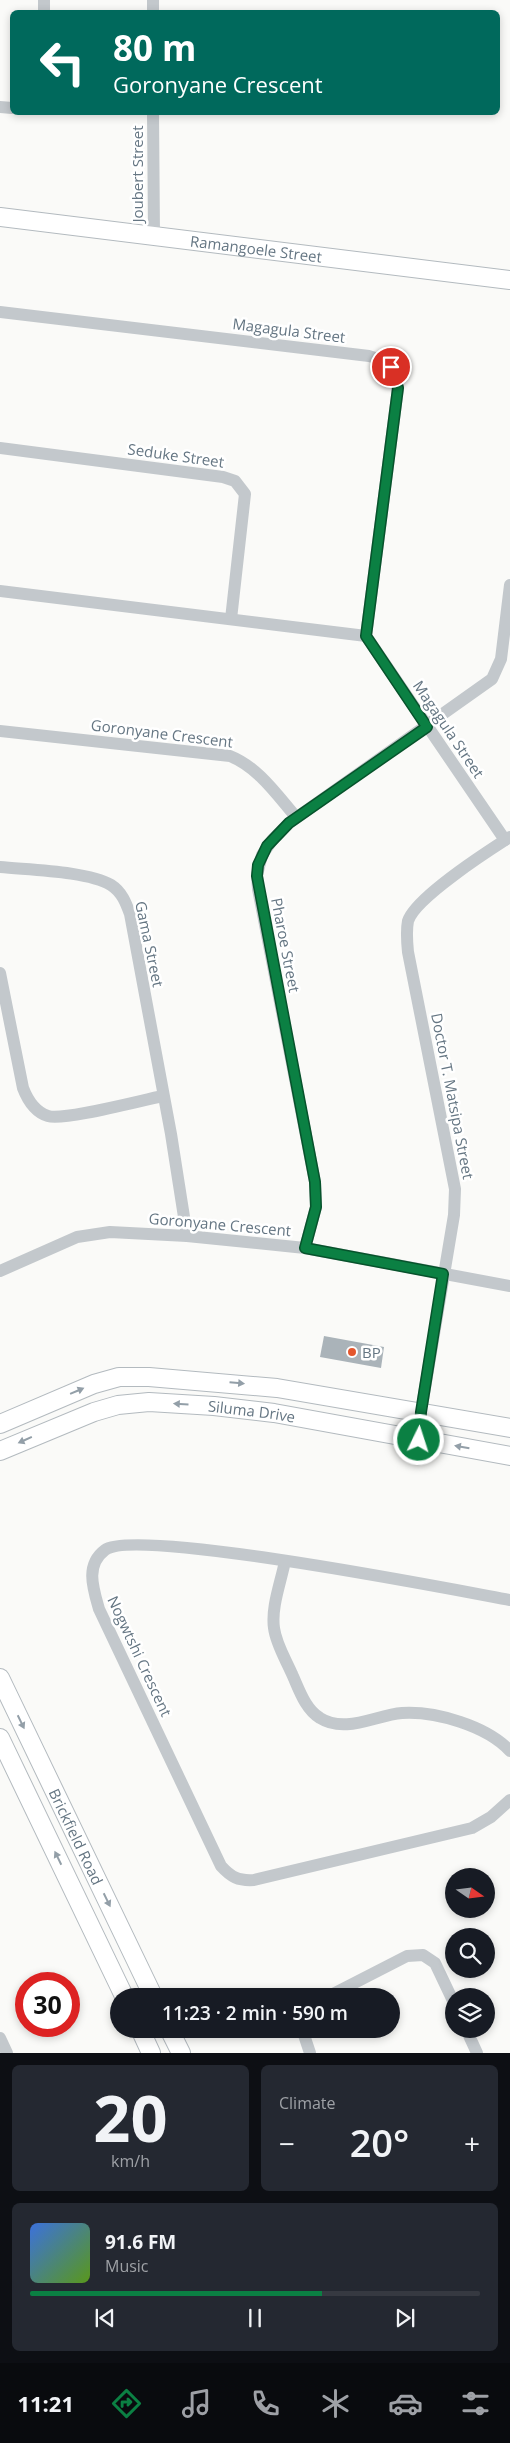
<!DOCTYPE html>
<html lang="en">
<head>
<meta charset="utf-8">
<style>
	body { margin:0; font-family:"Open Sans",sans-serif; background:#242831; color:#f1f3f6; height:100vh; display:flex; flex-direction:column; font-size:19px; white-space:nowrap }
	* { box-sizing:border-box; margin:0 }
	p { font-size:16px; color:#9ea1a6 }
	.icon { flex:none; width:28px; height:28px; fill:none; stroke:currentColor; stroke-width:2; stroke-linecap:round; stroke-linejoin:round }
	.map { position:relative; height:2053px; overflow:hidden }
	.panel { display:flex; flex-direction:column; gap:12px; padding:12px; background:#0d0f14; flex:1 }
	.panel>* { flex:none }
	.top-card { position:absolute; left:10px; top:10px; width:490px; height:105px; border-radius:8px; box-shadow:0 2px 8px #0003; background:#00695c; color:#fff; overflow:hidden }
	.needle { width:32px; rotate:104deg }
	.controls { position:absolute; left:445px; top:1868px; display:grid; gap:10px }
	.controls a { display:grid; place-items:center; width:50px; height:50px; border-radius:50%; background:#171b24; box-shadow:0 2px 8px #0003; font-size:25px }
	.speed { position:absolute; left:15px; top:1972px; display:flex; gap:10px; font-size:25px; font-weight:700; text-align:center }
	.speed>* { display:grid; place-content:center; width:65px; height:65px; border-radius:50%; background:#171b24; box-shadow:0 2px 8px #0003; line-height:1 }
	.speed .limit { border:8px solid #d22; background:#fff; color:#111 }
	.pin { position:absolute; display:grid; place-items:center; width:42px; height:42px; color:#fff; margin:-21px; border:2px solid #fff; border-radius:50%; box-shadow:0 1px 5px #0007 }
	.me { position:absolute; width:55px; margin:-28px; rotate:4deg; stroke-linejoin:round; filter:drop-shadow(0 0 4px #0008) }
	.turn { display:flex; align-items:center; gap:18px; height:105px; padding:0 20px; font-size:22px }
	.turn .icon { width:65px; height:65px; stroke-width:2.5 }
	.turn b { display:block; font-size:35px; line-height:42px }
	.big { font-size:38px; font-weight:600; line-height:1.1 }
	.panel .tile { flex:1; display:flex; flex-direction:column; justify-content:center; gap:8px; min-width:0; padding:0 18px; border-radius:8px; background:#242831 }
	.panel .dial { align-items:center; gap:0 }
	.dial b { font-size:65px; line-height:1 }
	.song { display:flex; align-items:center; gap:15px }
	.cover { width:60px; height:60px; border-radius:8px; background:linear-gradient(135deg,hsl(220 70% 55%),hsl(90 70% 35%)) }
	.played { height:5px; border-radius:2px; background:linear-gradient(90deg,#0b8043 65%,#363941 65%) }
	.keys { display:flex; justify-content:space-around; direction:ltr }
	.heat { display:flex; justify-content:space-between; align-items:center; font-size:28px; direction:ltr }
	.panel .tiles { flex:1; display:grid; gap:12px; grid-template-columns:1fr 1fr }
	.tile:last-child { grid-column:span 2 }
	.trip { position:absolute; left:110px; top:1988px; width:290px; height:50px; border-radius:25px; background:#171b24; box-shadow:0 2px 8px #0003; font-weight:600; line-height:50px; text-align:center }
	.tabs { display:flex; height:80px; justify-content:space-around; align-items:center; background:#090b0e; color:#9ea1a6 }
	.tabs .icon { width:35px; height:35px }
	.tabs .current { color:#0b8043 }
	.tabs b { font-size:22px; color:#f1f3f6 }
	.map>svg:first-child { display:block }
</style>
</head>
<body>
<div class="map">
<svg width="510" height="2053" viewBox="0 0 510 2053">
	<rect width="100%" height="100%" fill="#fafaf8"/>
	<path fill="#aab3b9" d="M 324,1336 L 384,1347 L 381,1368 L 320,1357 Z"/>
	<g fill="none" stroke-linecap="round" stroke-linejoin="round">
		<defs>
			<g id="secondary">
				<path id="s1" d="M 0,217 L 510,280"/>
				<path d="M 0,1424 L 94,1384 L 119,1377 L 149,1377 L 277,1388 L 510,1428"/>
				<path id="s2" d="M 0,1451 L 94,1412 L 118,1405 L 149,1402 L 214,1406 L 274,1413 L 510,1456"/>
				<path id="s3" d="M 0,1678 L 153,1996"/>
				<path d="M 0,1738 L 124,1996"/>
				<path d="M 140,2029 L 151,2053"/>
				<path d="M 169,2029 L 181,2053"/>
			</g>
		</defs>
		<use href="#secondary" stroke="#b3babf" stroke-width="20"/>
		<g stroke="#c3c8cc" stroke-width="12">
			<path d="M 44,0 L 44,12"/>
			<path d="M 153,0 L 153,12"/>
			<path d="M 0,107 L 12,108"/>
			<path d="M 153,112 L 154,235"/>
			<path d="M 0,312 L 369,356 C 388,361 395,370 398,388 L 366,636 L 505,840"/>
			<path d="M 0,448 L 223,477 L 235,481 L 245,494 L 231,619"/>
			<path d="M 0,591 L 366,636"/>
			<path d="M 0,731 L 230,756 C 258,767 277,795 296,817"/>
			<path d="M 0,867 C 29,870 88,871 111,885 C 122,892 126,903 130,914 L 171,1134 L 187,1236"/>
			<path d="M 0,973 L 23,1088 C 28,1101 35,1112 48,1116 C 64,1121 142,1100 163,1096"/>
			<path d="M 305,1248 L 316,1207 L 315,1182 L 258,889 L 257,875 L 262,855 L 273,839 L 289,823 L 492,679 L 501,659 L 510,585"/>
			<path d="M 0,1271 L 77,1237 L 110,1232 L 187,1236 L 305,1248 L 510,1286"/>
			<path d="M 419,1440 L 421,1412 L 454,1215 L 455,1189 L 408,952 C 407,942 406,931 408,921 C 415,898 488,851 510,837"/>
			<path d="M 285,1561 C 281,1582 271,1607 274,1628 C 276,1644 286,1660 292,1674 C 299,1689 305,1709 320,1718 C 345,1734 376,1715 402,1713 C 436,1711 487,1726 510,1751"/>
			<path d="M 510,1600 C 455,1590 135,1527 105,1550 C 85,1565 93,1588 99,1609 L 221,1866 C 231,1877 238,1881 254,1880 L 472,1828 L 491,1817 L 510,1800"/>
			<path d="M 329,1996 L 407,1956 L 423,1955 L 435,1963 L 454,2003"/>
			<path d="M 302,2029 L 310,2053"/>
			<path d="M 466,2029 L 477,2053"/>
			<path d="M 0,2038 L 7,2053"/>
		</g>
		<use href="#secondary" stroke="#fff" stroke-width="18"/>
	</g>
	<defs><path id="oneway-solid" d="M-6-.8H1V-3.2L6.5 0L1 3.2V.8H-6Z" transform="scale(1.25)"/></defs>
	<g fill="#939fa8">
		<use href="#oneway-solid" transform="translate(237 1383) rotate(5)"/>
		<use href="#oneway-solid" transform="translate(77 1391) rotate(-23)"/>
		<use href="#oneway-solid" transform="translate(181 1404) rotate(-177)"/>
		<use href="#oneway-solid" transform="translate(25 1440) rotate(156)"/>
		<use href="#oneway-solid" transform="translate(462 1447) rotate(-170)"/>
		<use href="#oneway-solid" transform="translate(21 1722) rotate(64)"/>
		<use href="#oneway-solid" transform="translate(58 1858) rotate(-116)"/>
		<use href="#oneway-solid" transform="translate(107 1900) rotate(64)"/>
	</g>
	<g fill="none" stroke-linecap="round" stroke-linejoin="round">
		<defs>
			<path id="route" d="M 391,367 L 398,388 L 366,636 L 427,727 L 289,823 L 267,846 L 258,865 L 257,876 L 315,1182 L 316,1207 L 305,1248 L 443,1274 L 421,1412 L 419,1440"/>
		</defs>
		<use href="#route" stroke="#07532c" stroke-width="12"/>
		<use href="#route" stroke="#0b8043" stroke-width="9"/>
	</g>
	<circle fill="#e4572e" stroke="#fff" stroke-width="2" cx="352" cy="1352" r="5"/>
	<g text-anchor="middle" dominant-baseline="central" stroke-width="5" stroke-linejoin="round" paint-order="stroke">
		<g font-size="15" fill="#657683" stroke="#fff">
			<text transform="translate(137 174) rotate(-90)">Joubert Street</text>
			<text stroke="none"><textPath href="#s1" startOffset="258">Ramangoele Street</textPath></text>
			<text transform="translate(289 330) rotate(7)">Magagula Street</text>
			<text transform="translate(176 455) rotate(8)">Seduke Street</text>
			<text transform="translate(449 729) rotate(56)">Magagula Street</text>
			<text transform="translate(162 733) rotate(7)">Goronyane Crescent</text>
			<text transform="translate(150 944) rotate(78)">Gama Street</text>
			<text transform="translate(286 945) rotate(79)">Pharoe Street</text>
			<text transform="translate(453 1096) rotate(79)">Doctor T. Matsipa Street</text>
			<text transform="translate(220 1224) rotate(5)">Goronyane Crescent</text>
			<text stroke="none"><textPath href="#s2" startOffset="261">Siluma Drive</textPath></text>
			<text transform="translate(140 1656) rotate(65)">Nogwtshi Crescent</text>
			<text stroke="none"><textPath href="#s3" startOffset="176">Brickfield Road</textPath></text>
		</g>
		<g font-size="15" fill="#657683" stroke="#fff" text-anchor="start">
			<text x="362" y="1352">BP</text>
		</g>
	</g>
</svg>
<div class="controls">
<a><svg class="needle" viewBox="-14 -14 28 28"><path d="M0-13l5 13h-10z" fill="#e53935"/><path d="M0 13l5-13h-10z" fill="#9ea1a6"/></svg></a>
<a><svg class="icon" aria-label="search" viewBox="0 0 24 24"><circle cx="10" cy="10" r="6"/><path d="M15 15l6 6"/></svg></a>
<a><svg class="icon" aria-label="layers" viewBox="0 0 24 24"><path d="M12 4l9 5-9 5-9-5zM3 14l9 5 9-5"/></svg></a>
</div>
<div class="speed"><div class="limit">30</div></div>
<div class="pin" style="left:391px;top:367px;background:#d93025"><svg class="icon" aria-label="arrive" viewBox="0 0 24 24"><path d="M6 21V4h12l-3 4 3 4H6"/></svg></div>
<svg class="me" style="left:419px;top:1440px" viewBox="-20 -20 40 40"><circle r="17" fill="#0b8043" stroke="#fff" stroke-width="3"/><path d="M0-11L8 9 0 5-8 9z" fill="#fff"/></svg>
<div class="trip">11:23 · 2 min · 590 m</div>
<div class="top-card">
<div class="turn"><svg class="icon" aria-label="left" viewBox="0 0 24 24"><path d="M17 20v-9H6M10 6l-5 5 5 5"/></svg><div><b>80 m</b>Goronyane Crescent</div></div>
</div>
</div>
<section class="panel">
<div class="tiles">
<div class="tile dial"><b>20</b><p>km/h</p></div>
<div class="tile"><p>Climate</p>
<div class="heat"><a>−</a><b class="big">20°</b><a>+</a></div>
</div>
<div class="tile">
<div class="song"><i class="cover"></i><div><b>91.6 FM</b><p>Music</p></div></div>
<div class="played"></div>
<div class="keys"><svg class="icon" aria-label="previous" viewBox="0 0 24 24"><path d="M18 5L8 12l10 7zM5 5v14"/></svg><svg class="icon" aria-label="pause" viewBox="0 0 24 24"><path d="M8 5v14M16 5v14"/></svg><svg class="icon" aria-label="next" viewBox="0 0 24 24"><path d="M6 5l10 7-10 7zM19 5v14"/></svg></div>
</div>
</div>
</section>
<nav class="tabs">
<b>11:21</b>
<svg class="icon current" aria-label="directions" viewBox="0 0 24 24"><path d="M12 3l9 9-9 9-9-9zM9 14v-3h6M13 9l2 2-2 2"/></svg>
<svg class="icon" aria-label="music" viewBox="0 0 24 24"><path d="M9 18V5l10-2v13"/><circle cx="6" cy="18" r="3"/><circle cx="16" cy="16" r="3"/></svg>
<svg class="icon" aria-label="phone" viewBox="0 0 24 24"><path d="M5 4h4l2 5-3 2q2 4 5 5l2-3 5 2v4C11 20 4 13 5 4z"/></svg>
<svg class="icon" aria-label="climate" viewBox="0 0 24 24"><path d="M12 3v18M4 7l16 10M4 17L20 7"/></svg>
<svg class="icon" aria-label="car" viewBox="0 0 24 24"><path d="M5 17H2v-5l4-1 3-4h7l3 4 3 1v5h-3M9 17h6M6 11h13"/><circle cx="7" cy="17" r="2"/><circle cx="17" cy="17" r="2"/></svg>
<svg class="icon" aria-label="filters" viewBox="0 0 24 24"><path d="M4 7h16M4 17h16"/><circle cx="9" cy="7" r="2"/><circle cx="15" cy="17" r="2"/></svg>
</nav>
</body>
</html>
